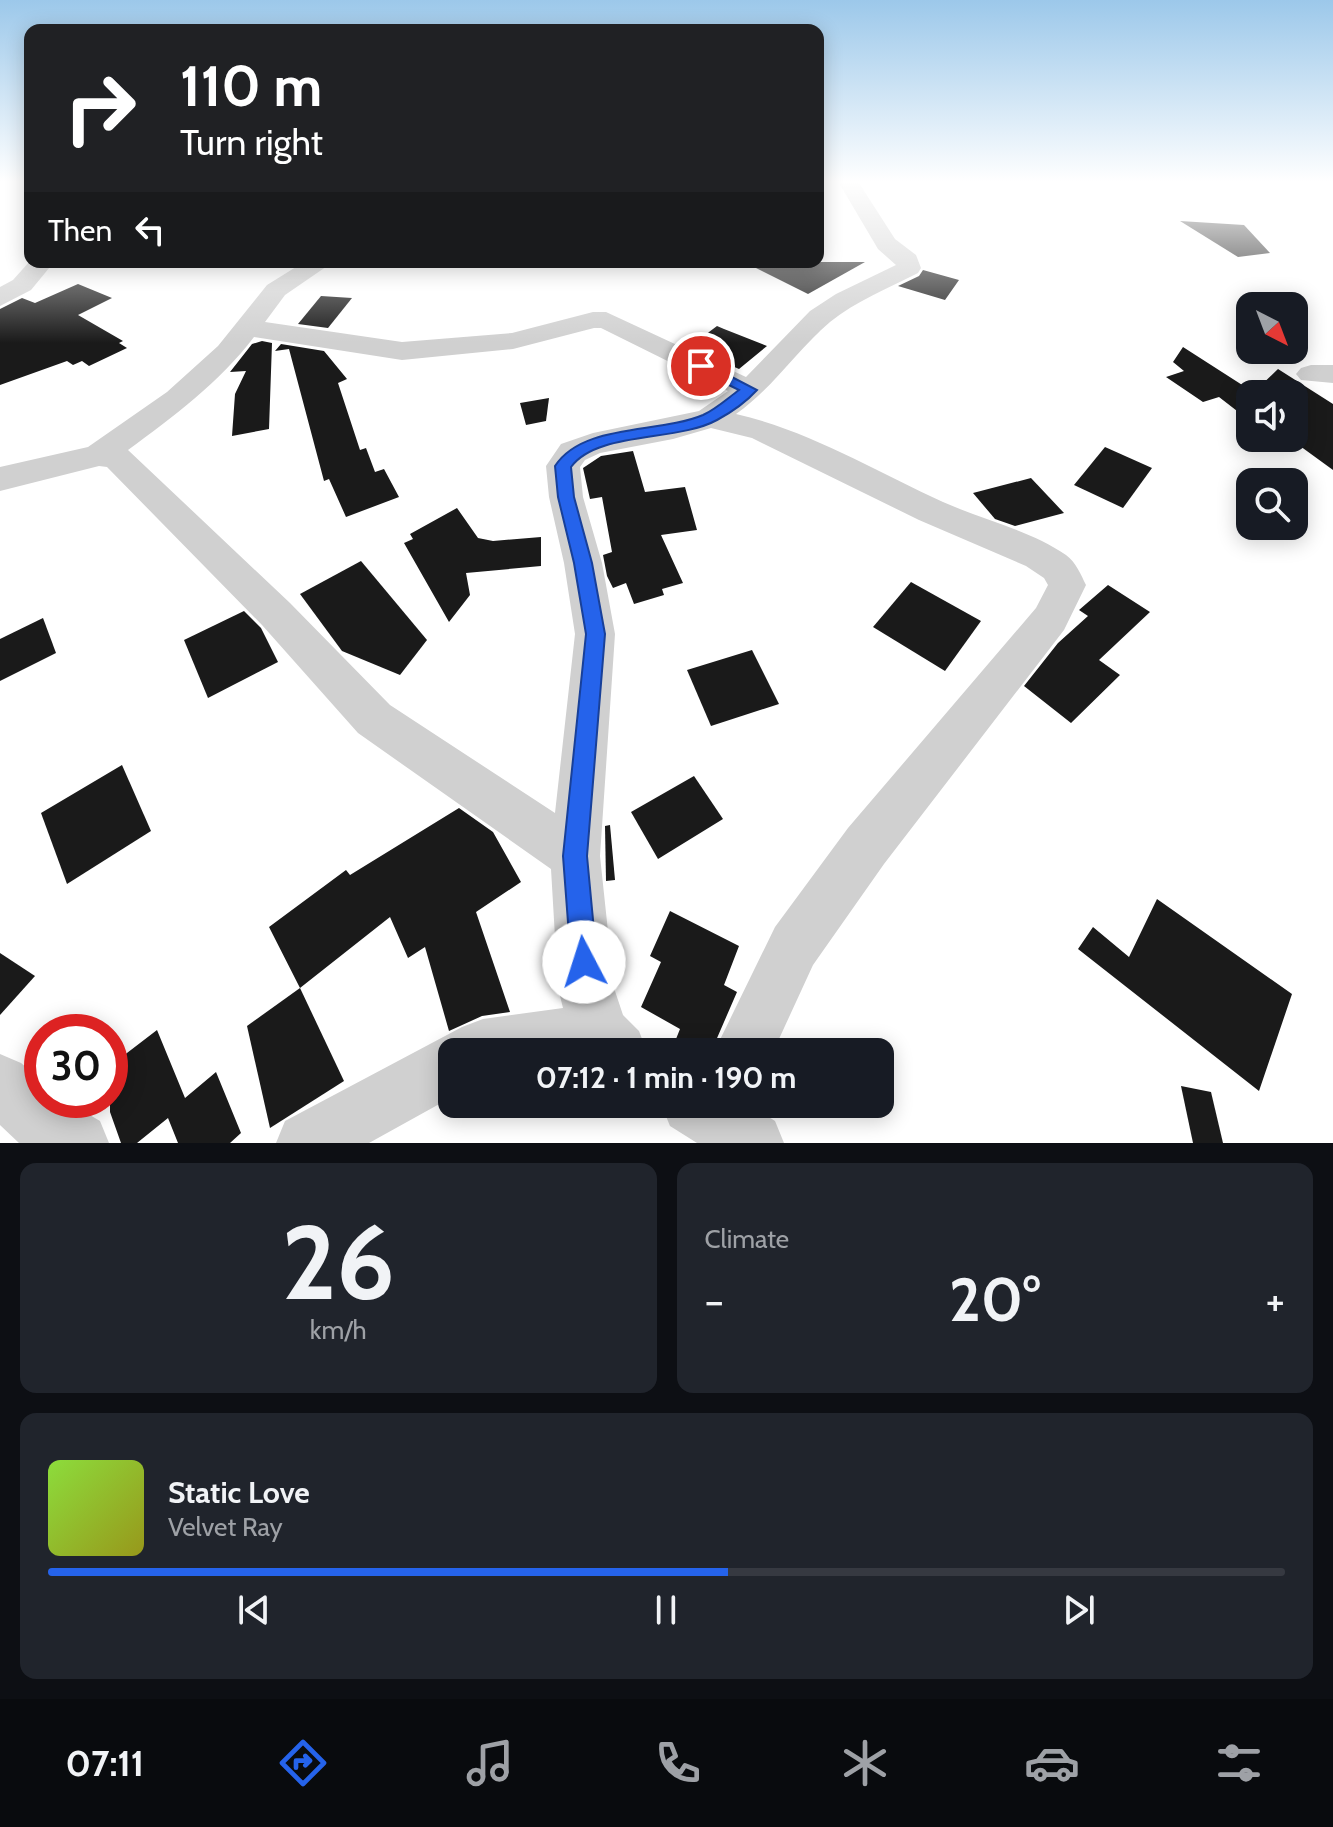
<!DOCTYPE html>
<html lang="en">
<head>
<meta charset="utf-8">
<style>
	body { margin:0; font-family:Cabin,sans-serif; background:#20242c; color:#f1f3f6; height:100vh; display:flex; flex-direction:column; font-size:30px; white-space:nowrap }
	* { box-sizing:border-box; margin:0 }
	p { font-size:26px; color:#9ea1a6 }
	.icon { flex:none; width:44px; height:44px; fill:none; stroke:currentColor; stroke-width:2; stroke-linecap:round; stroke-linejoin:round }
	.map { position:relative; height:1143px; overflow:hidden }
	.drawer { display:flex; flex-direction:column; gap:20px; padding:20px; background:#0d0f14; flex:1 }
	.drawer>* { flex:none }
	.top-card { position:absolute; left:24px; top:24px; width:800px; height:244px; border-radius:16px; box-shadow:0 4px 20px #0003; background:#202124; color:#fff; overflow:hidden }
	.needle { width:52px; rotate:138deg }
	.fabs { position:absolute; left:1236px; top:292px; display:grid; gap:16px }
	.fabs a { display:grid; place-items:center; width:72px; height:72px; border-radius:16px; background:#171b24; box-shadow:0 4px 20px #0003; font-size:40px }
	.speed { position:absolute; left:24px; top:1014px; display:flex; gap:16px; font-size:40px; font-weight:700; text-align:center }
	.speed>* { display:grid; place-content:center; width:104px; height:104px; border-radius:50%; background:#171b24; box-shadow:0 4px 20px #0003; line-height:1 }
	.speed .limit { border:12px solid #d22; background:#fff; color:#111 }
	.pin { position:absolute; display:grid; place-items:center; width:68px; height:68px; color:#fff; margin:-34px; border:4px solid #fff; border-radius:50%; box-shadow:0 2px 8px #0007 }
	.me { position:absolute; width:88px; margin:-44px; rotate:355deg; stroke-linejoin:round; filter:drop-shadow(0 0 6px #0008) }
	.turn { display:flex; align-items:center; gap:28px; height:168px; padding:0 24px; font-size:36px }
	.turn .icon { width:104px; height:104px; stroke-width:2.5 }
	.turn b { display:block; font-size:56px; line-height:68px }
	.then { display:flex; align-items:center; height:76px; padding:0 24px; background:#0003; gap:16px; font-size:30px }
	.big { font-size:60px; font-weight:700; line-height:1.1 }
	.drawer .widget { flex:1; display:flex; flex-direction:column; justify-content:center; gap:12px; min-width:0; padding:0 28px; border-radius:16px; background:#20242c }
	.drawer .dial { align-items:center; gap:0 }
	.dial b { font-size:104px; line-height:1 }
	.song { display:flex; align-items:center; gap:24px }
	.cover { width:96px; height:96px; border-radius:12px; background:linear-gradient(135deg,hsl(90 70% 55%),hsl(60 70% 35%)) }
	.played { height:8px; border-radius:4px; background:linear-gradient(90deg,#2563eb 55%,#363941 55%) }
	.keys { display:flex; justify-content:space-around; direction:ltr }
	.heat { display:flex; justify-content:space-between; align-items:center; font-size:44px; direction:ltr }
	.drawer .tiles { flex:1; display:grid; gap:20px; grid-template-columns:1fr 1fr }
	.widget:last-child { grid-column:span 2 }
	.trip { position:absolute; left:438px; top:1038px; width:456px; height:80px; border-radius:16px; background:#171b24; box-shadow:0 4px 20px #0003; font-weight:700; line-height:80px; text-align:center }
	.menu { display:flex; height:128px; justify-content:space-around; align-items:center; background:#090b0e; color:#9ea1a6 }
	.menu .icon { width:56px; height:56px }
	.menu .selected { color:#2563eb }
	.menu b { font-size:36px; color:#f1f3f6 }
	.map>svg:first-child { display:block }
</style>
</head>
<body>
<div class="map">
<svg width="1333" height="1143" viewBox="0 0 1333 1143">
	<rect width="100%" height="100%" fill="#fff"/>
	<g fill="#1a1a1a">
		<path d="M 1180,221 L 1244,225 L 1270,253 L 1238,257 Z"/>
		<path d="M 744,262 L 865,262 L 808,294 Z"/>
		<path d="M 923,270 L 959,280 L 945,300 L 898,286 L 919,276 Z"/>
		<path d="M 78,284 L 112,298 L 78,315 L 123,341 L 119,343 L 127,348 L 89,366 L 82,361 L 73,365 L 67,361 L 0,385 L 0,309 L 22,298 L 35,303 Z"/>
		<path d="M 321,296 L 352,298 L 328,328 L 298,324 Z"/>
		<path d="M 717,326 L 724,329 L 767,346 L 739,369 L 689,347 Z"/>
		<path d="M 262,341 L 272,343 L 269,429 L 232,436 L 235,394 L 246,371 L 230,372 L 252,344 Z"/>
		<path d="M 281,344 L 324,351 L 347,379 L 338,383 L 360,450 L 366,448 L 375,472 L 384,469 L 399,497 L 346,517 L 329,479 L 324,481 L 289,349 L 275,351 Z"/>
		<path d="M 1183,347 L 1250,390 L 1250,421 L 1219,397 L 1203,402 L 1166,377 L 1184,371 L 1173,362 Z"/>
		<path d="M 1278,369 L 1333,404 L 1333,470 L 1289,438 L 1294,438 L 1294,394 L 1252,394 Z"/>
		<path d="M 549,398 L 546,421 L 526,425 L 520,403 Z"/>
		<path d="M 1105,447 L 1152,468 L 1123,508 L 1074,485 Z"/>
		<path d="M 633,451 L 645,492 L 685,487 L 697,530 L 661,535 L 683,583 L 662,589 L 664,595 L 634,604 L 626,583 L 613,588 L 607,576 L 603,555 L 612,552 L 602,497 L 590,499 L 583,468 L 601,456 Z"/>
		<path d="M 1031,478 L 1064,513 L 1015,526 L 995,519 L 973,493 Z"/>
		<path d="M 457,508 L 478,538 L 493,541 L 541,537 L 541,566 L 466,573 L 470,595 L 449,622 L 404,543 L 413,539 L 410,534 Z"/>
		<path d="M 361,561 L 427,640 L 400,675 L 342,651 L 300,594 Z"/>
		<path d="M 911,582 L 981,621 L 945,671 L 873,627 Z"/>
		<path d="M 1108,585 L 1150,612 L 1099,660 L 1120,675 L 1071,723 L 1024,686 L 1058,643 L 1088,616 L 1079,610 Z"/>
		<path d="M 244,611 L 261,628 L 278,662 L 208,698 L 184,640 Z"/>
		<path d="M 43,618 L 56,653 L 0,681 L 0,639 Z"/>
		<path d="M 752,650 L 779,704 L 711,726 L 687,670 Z"/>
		<path d="M 122,765 L 151,831 L 67,884 L 41,813 Z"/>
		<path d="M 694,776 L 723,819 L 658,859 L 631,812 Z"/>
		<path d="M 459,808 L 493,832 L 521,882 L 476,912 L 510,1012 L 482,1016 L 449,1031 L 425,947 L 408,958 L 390,917 L 300,988 L 269,927 L 346,870 L 350,875 Z"/>
		<path d="M 610,825 L 615,880 L 606,881 L 605,826 Z"/>
		<path d="M 1157,899 L 1292,994 L 1259,1091 L 1078,949 L 1093,927 L 1129,957 Z"/>
		<path d="M 670,911 L 739,946 L 724,985 L 737,992 L 711,1052 L 689,1052 L 674,1044 L 680,1029 L 641,1007 L 661,962 L 650,956 Z"/>
		<path d="M 0,953 L 35,976 L 0,1015 Z"/>
		<path d="M 300,988 L 344,1081 L 270,1128 L 247,1026 Z"/>
		<path d="M 157,1030 L 185,1098 L 216,1072 L 241,1133 L 230,1143 L 178,1143 L 168,1118 L 137,1143 L 121,1143 L 110,1112 L 110,1066 Z"/>
		<path d="M 1181,1086 L 1211,1092 L 1223,1143 L 1193,1143 Z"/>
	</g>
	<g fill="none" stroke-linecap="round" stroke-linejoin="round">
		<g fill="#d0d0d0" fill-rule="evenodd">
			<path d="M 839,183 L 859,183 L 895,239 L 916,255 L 921,268 L 918,273 C 889,288 856,301 830,322 C 796,351 773,388 736,414 C 810,431 875,471 943,502 C 983,520 1030,530 1066,555 C 1076,562 1081,575 1086,585 L 1064,630 L 884,864 L 813,965 L 773,1052 L 714,1052 L 775,927 L 848,828 L 1036,608 L 1048,585 L 1044,578 L 1026,566 L 919,520 L 752,438 L 711,428 L 673,439 L 600,453 L 585,460 L 580,467 L 583,497 L 602,563 L 615,634 L 600,856 L 614,988 L 623,1015 L 639,1031 L 647,1052 L 452,1052 L 452,1097 L 369,1143 L 276,1143 L 285,1121 L 462,1027 L 483,1019 L 563,1008 L 558,988 L 551,869 L 358,733 L 262,625 L 107,467 L 99,466 L 0,491 L 0,467 L 88,447 L 167,392 L 218,346 L 267,285 L 304,262 L 333,262 L 285,295 L 265,322 L 402,342 L 512,333 L 593,312 L 606,312 L 746,377 L 810,311 L 836,294 L 896,265 L 878,249 ZM 594,328 L 601,328 L 728,391 L 699,411 L 593,433 L 561,444 L 546,466 L 549,497 L 564,563 L 575,634 L 555,813 L 390,705 L 290,603 L 128,450 C 174,416 219,383 254,337 L 402,360 L 513,349 Z"/>
			<path d="M 30,261 L 54,262 L 31,290 L 0,306 L 0,287 L 13,280 Z"/>
			<path d="M 1311,365 L 1333,365 L 1333,383 L 1301,380 L 1296,374 L 1301,368 Z"/>
			<path d="M 0,1054 L 21,1063 L 42,1081 L 42,1100 L 64,1100 L 100,1121 L 109,1143 L 19,1143 L 0,1125 Z"/>
			<path d="M 661,1104 L 748,1104 L 775,1121 L 784,1143 L 697,1143 L 670,1126 Z"/>
		</g>
	</g>
	<linearGradient id="sky" x2="0" y2="1"><stop stop-color="#9cc8ea"/><stop offset="0.53" stop-color="#fff"/><stop offset="1" stop-color="#fff" stop-opacity="0"/></linearGradient>
	<rect width="1333" height="343" fill="url(#sky)"/>
	<path fill="#2563eb" stroke="#184099" stroke-width="2" d="M 701,361 L 757,390 C 747,401 730,413 717,420 C 677,442 597,431 571,467 L 574,497 L 592,563 L 605,634 L 587,856 L 597,962 L 593,971 L 584,975 L 575,971 L 571,962 L 563,856 L 586,634 L 574,563 L 558,497 L 555,466 C 583,423 658,434 703,415 C 716,409 728,398 739,390 L 696,369 L 696,363 Z"/>
</svg>
<div class="fabs">
<a><svg class="needle" viewBox="-14 -14 28 28"><path d="M0-13l5 13h-10z" fill="#e53935"/><path d="M0 13l5-13h-10z" fill="#9ea1a6"/></svg></a>
<a><svg class="icon" aria-label="sound" viewBox="0 0 24 24"><path d="M4 9h4l5-4v14l-5-4H4zM17 9q2 3 0 6"/></svg></a>
<a><svg class="icon" aria-label="search" viewBox="0 0 24 24"><circle cx="10" cy="10" r="6"/><path d="M15 15l6 6"/></svg></a>
</div>
<div class="speed"><div class="limit">30</div></div>
<div class="pin" style="left:701px;top:366px;background:#d93025"><svg class="icon" aria-label="arrive" viewBox="0 0 24 24"><path d="M6 21V4h12l-3 4 3 4H6"/></svg></div>
<svg class="me" style="left:584px;top:962px" viewBox="-20 -20 40 40"><circle r="19" fill="#fff"/><path d="M0-13L10 11 0 6-10 11z" fill="#2563eb"/></svg>
<div class="trip">07:12 · 1 min · 190 m</div>
<div class="top-card">
<div class="turn"><svg class="icon" aria-label="right" viewBox="0 0 24 24"><path d="M7 20v-9h11M14 6l5 5-5 5"/></svg><div><b>110 m</b>Turn right</div></div>
<div class="then">Then<svg class="icon" aria-label="left" viewBox="0 0 24 24"><path d="M17 20v-9H6M10 6l-5 5 5 5"/></svg></div>
</div>
</div>
<section class="drawer">
<div class="tiles">
<div class="widget dial"><b>26</b><p>km/h</p></div>
<div class="widget"><p>Climate</p>
<div class="heat"><a>−</a><b class="big">20°</b><a>+</a></div>
</div>
<div class="widget">
<div class="song"><i class="cover"></i><div><b>Static Love</b><p>Velvet Ray</p></div></div>
<div class="played"></div>
<div class="keys"><svg class="icon" aria-label="previous" viewBox="0 0 24 24"><path d="M18 5L8 12l10 7zM5 5v14"/></svg><svg class="icon" aria-label="pause" viewBox="0 0 24 24"><path d="M8 5v14M16 5v14"/></svg><svg class="icon" aria-label="next" viewBox="0 0 24 24"><path d="M6 5l10 7-10 7zM19 5v14"/></svg></div>
</div>
</div>
</section>
<nav class="menu">
<b>07:11</b>
<svg class="icon selected" aria-label="directions" viewBox="0 0 24 24"><path d="M12 3l9 9-9 9-9-9zM9 14v-3h6M13 9l2 2-2 2"/></svg>
<svg class="icon" aria-label="music" viewBox="0 0 24 24"><path d="M9 18V5l10-2v13"/><circle cx="6" cy="18" r="3"/><circle cx="16" cy="16" r="3"/></svg>
<svg class="icon" aria-label="phone" viewBox="0 0 24 24"><path d="M5 4h4l2 5-3 2q2 4 5 5l2-3 5 2v4C11 20 4 13 5 4z"/></svg>
<svg class="icon" aria-label="climate" viewBox="0 0 24 24"><path d="M12 3v18M4 7l16 10M4 17L20 7"/></svg>
<svg class="icon" aria-label="car" viewBox="0 0 24 24"><path d="M5 17H2v-5l4-1 3-4h7l3 4 3 1v5h-3M9 17h6M6 11h13"/><circle cx="7" cy="17" r="2"/><circle cx="17" cy="17" r="2"/></svg>
<svg class="icon" aria-label="filters" viewBox="0 0 24 24"><path d="M4 7h16M4 17h16"/><circle cx="9" cy="7" r="2"/><circle cx="15" cy="17" r="2"/></svg>
</nav>
</body>
</html>
